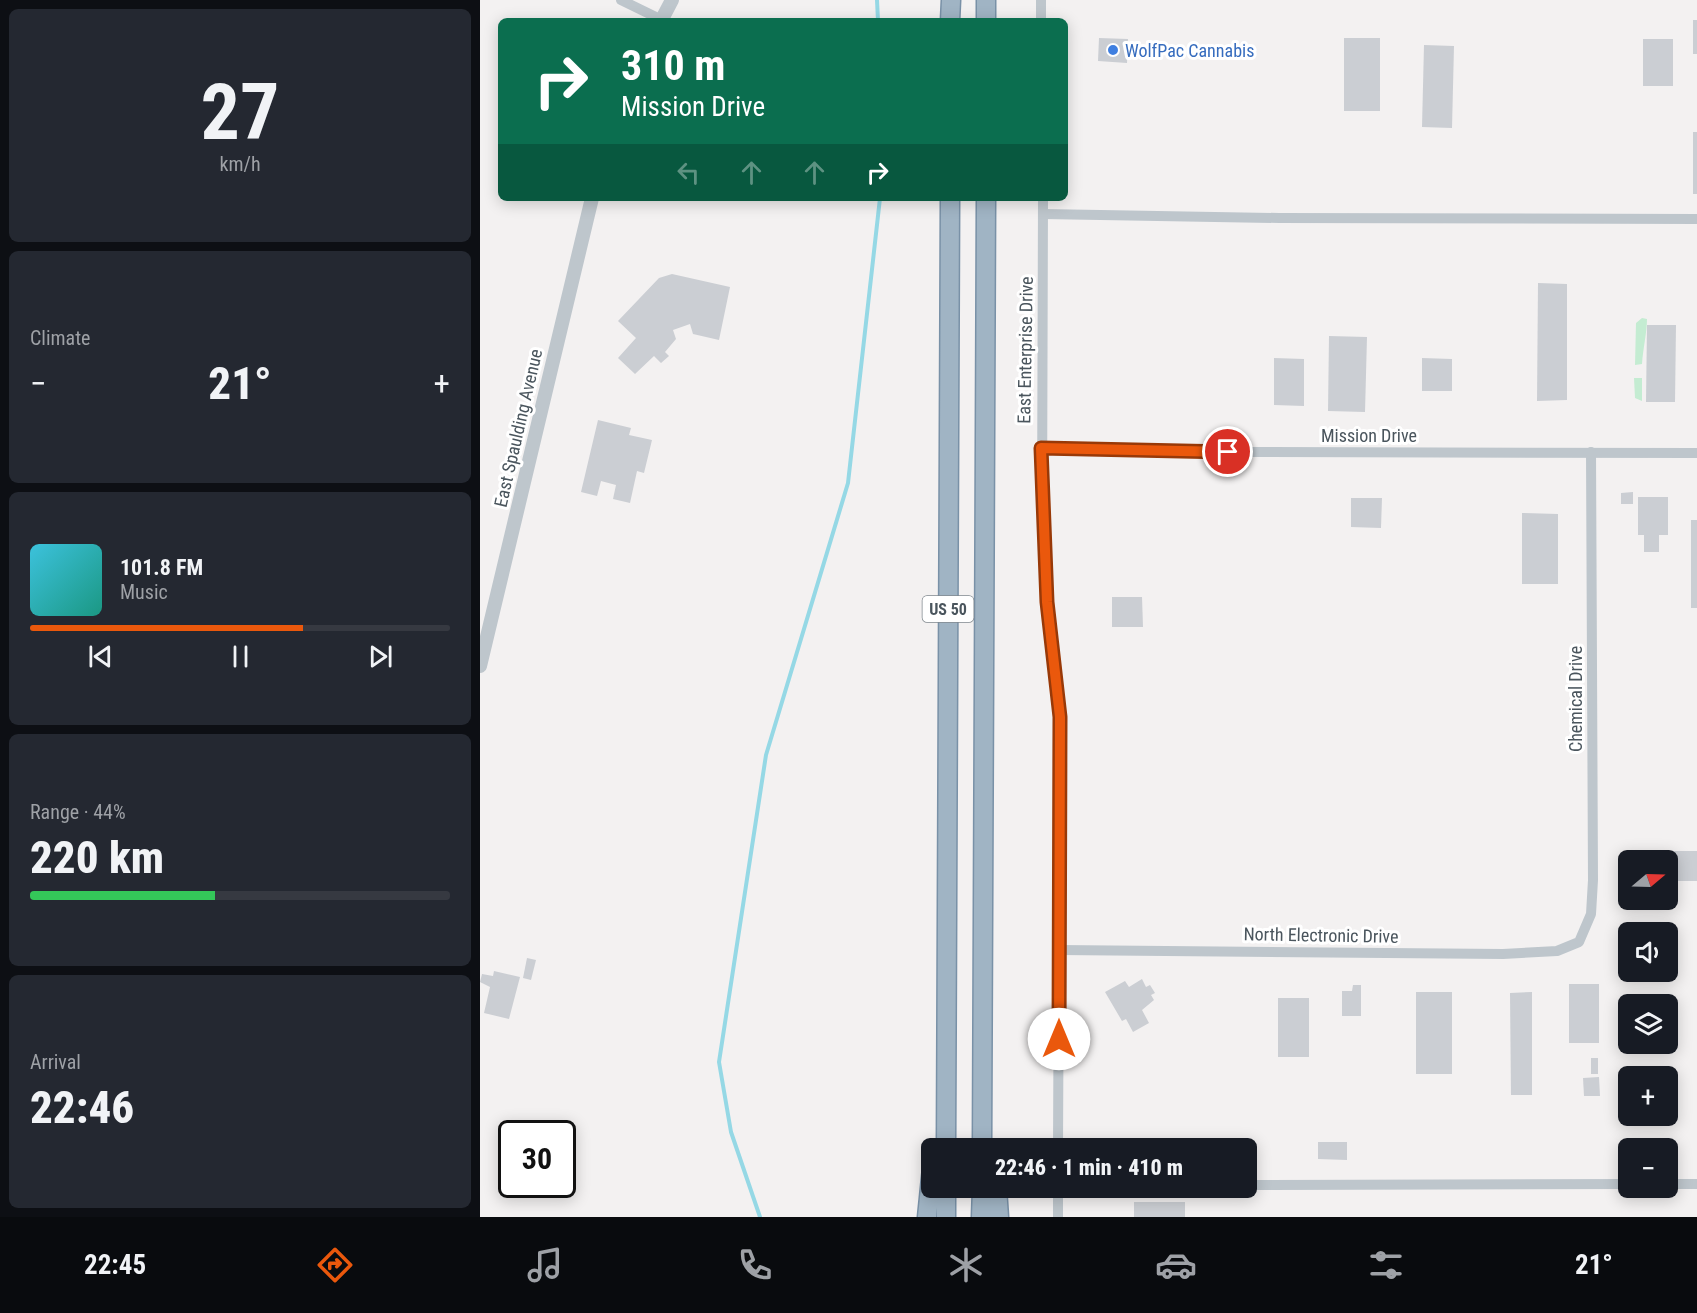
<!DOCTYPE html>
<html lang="en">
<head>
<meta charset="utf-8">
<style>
	body { margin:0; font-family:"Roboto Condensed",sans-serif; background:#242831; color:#f1f3f6; height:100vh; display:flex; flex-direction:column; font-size:22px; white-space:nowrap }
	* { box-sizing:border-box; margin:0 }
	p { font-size:20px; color:#9ea1a6 }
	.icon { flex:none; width:33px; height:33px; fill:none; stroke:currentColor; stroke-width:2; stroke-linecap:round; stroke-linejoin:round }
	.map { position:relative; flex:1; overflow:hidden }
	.drawer { display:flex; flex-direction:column; gap:9px; padding:9px; background:#0d0f14; width:480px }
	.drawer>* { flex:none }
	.hud { position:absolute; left:18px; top:18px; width:570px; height:183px; border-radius:9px; box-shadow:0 3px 15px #0003; background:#0b6e4f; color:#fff; overflow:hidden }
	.needle { width:39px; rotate:71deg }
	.tools { position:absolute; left:1138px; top:850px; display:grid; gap:12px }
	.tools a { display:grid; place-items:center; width:60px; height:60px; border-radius:9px; background:#171b24; box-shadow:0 3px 15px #0003; font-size:30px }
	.speed { position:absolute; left:18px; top:1120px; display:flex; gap:12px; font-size:30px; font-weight:700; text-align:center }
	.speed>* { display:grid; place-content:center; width:78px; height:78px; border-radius:50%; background:#171b24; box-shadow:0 3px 15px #0003; line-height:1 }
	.speed .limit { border:3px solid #111; border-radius:9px; background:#fff; color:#111 }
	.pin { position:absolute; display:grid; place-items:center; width:51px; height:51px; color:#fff; margin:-26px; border:3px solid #fff; border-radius:50%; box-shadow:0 2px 6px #0007 }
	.me { position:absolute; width:66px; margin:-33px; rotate:0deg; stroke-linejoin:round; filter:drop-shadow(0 0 4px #0008) }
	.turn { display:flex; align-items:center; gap:21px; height:126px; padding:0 24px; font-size:27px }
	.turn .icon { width:78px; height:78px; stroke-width:2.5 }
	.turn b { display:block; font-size:42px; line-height:51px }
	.lanes { display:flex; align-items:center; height:57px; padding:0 24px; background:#0003; justify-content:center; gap:30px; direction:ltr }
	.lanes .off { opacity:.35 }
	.big { font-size:45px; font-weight:800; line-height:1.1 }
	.drawer .tile { flex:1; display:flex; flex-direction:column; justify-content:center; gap:9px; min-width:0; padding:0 21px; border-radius:9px; background:#242831 }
	.drawer .dial { align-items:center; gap:0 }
	.dial b { font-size:78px; line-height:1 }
	.song { display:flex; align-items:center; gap:18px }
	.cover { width:72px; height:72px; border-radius:9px; background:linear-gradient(135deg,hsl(190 70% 55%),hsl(170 70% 35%)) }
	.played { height:6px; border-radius:3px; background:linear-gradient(90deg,#ea580c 65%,#363941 65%) }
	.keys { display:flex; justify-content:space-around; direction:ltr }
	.heat { display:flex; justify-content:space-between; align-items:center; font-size:33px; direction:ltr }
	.charge { height:9px; border-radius:4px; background:linear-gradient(90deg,#34c759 44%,#363941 0) }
	.trip { position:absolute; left:441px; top:1138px; width:336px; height:60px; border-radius:9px; background:#171b24; box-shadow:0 3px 15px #0003; font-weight:800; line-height:60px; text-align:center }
	.tabs { display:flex; height:96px; justify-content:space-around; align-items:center; background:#090b0e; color:#9ea1a6 }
	.tabs .icon { width:42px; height:42px }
	.tabs .active { color:#ea580c }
	.tabs b { font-size:27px; color:#f1f3f6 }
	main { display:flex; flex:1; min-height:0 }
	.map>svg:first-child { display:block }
</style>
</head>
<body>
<main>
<section class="drawer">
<div class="tile dial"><b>27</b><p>km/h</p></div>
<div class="tile"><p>Climate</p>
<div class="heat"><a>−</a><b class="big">21°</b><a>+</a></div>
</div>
<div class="tile">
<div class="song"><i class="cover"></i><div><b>101.8 FM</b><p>Music</p></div></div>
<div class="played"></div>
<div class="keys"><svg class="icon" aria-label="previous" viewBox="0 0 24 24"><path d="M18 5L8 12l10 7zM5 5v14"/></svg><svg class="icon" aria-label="pause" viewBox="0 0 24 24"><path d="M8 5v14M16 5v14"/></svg><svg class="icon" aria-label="next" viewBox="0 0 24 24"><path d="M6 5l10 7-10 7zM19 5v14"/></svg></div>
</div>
<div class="tile"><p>Range · 44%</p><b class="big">220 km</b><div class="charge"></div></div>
<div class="tile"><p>Arrival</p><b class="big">22:46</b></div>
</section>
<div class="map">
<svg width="1217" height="1217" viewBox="0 0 1217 1217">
	<rect width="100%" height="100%" fill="#f3f1f1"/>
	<g fill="#c4ecd2">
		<path d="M 1162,318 L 1167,319 C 1167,332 1163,349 1162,364 L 1155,365 L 1156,323 Z"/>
		<path d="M 1154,378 L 1162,378 L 1162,401 L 1155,398 Z"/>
	</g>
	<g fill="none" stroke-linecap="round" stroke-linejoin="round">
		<g stroke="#95d8e5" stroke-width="4">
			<path d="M 397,0 L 398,21"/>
			<path d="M 280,1217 L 251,1132 L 239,1062 L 286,755 L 368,483 L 400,198"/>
		</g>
	</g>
	<g fill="#cbced3">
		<rect x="1213" y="20" width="4" height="34"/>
		<path d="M 619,38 L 648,39 L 647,63 L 618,61 Z"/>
		<rect x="864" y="38" width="36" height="73"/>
		<rect x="1163" y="39" width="30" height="47"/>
		<path d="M 944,45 L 974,46 L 972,128 L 942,127 Z"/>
		<rect x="1213" y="132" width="4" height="62"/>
		<path d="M 192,274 L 250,287 L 239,340 L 213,334 L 210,324 L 193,330 L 196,339 L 185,352 L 189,356 L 181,363 L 174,356 L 155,374 L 138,358 L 156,338 L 138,321 L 179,278 Z"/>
		<path d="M 1058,283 L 1087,284 L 1087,400 L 1057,401 Z"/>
		<path d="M 1167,325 L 1196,325 L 1195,402 L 1166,402 Z"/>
		<path d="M 849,336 L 887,337 L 885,412 L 848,411 Z"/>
		<path d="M 794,358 L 824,359 L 824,406 L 794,405 Z"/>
		<path d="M 942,358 L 972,359 L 972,391 L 942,391 Z"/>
		<path d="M 118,420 L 151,428 L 149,435 L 172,440 L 164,473 L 157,471 L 150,503 L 133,499 L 136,485 L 121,481 L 117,496 L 101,492 Z"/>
		<path d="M 1153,492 L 1153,504 L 1141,504 L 1141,493 Z"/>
		<path d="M 1158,497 L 1188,497 L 1188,535 L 1179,535 L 1179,552 L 1164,552 L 1164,535 L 1158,535 Z"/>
		<path d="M 871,498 L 902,498 L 901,528 L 871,527 Z"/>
		<path d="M 1042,513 L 1078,514 L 1078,584 L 1042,584 Z"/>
		<rect x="1211" y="520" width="6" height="88"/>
		<path d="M 632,597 L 662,597 L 663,627 L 632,627 Z"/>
		<path d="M 1177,851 L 1217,851 L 1217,881 L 1188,881 L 1188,861 L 1177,861 Z"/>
		<path d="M 47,958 L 56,960 L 51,980 L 43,978 Z"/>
		<path d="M 14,971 L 40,977 L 29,1019 L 4,1013 L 10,987 L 0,982 L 2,974 L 13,976 Z"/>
		<path d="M 662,979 L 666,987 L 670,985 L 675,993 L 671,995 L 674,1000 L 662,1010 L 669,1023 L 653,1032 L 646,1019 L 642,1021 L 625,992 L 645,981 L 649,987 Z"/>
		<rect x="1089" y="984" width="30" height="59"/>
		<path d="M 873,985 L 881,985 L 881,1016 L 862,1016 L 862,991 L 872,991 Z"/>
		<rect x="936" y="992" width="36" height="82"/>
		<path d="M 1052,992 L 1052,1095 L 1031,1095 L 1030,993 Z"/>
		<rect x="798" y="998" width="31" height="59"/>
		<rect x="1111" y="1058" width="7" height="16"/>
		<path d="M 1119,1077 L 1120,1096 L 1104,1096 L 1103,1078 Z"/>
		<path d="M 838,1142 L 867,1142 L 867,1160 L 838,1159 Z"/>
		<rect x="654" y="1202" width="51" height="15"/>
	</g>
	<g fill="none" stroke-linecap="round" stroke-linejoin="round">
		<defs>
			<g id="trunk">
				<path d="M 470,21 L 471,0"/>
				<path d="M 506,21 L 506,0"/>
				<path d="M 466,1149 L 470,198"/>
				<path d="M 502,1149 L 506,198"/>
				<path d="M 517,1188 L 519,1217"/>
				<path d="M 447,1217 L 452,1168"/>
				<path d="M 466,1217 L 466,1188"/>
				<path d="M 501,1217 L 502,1188"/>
			</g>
		</defs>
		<use href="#trunk" stroke="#7991a7" stroke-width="21"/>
		<g stroke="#bec6cc" stroke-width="10">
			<path d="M 141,0 L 182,20"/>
			<path d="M 561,21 L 561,0"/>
			<path d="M 563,198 L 562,519 L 567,602 L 580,717 L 578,1149"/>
			<path d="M 563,214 L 799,218 L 1217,219"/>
			<path d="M 561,448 L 749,452 L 1217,453"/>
			<path d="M 579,950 L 1023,954 L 1077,951 L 1099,942 L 1111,914 L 1113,880 L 1111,452"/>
			<path d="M 1188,1184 L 1217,1184"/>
			<path d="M 766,1185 L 1149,1184"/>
			<path d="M 578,1217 L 578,1188"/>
		</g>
		<g stroke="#bec6cc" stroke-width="14">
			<path d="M 181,21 L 192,0"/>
			<path d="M 0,666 L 112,198"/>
		</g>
		<use href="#trunk" stroke="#a0b4c4" stroke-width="18"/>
	</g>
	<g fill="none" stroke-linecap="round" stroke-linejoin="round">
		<defs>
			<path id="route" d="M 579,1039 L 580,717 L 567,602 L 561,448 L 748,452"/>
		</defs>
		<use href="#route" stroke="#983908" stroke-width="15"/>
		<use href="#route" stroke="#ea580c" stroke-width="10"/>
	</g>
	<circle fill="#3f7fe0" stroke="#fff" stroke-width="2" cx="633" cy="50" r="6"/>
	<g text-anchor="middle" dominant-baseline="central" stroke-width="6" stroke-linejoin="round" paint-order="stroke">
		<rect fill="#fff" stroke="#80888e" stroke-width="1.5" x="442.5" y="596" width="51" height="26" rx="4.5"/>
		<g font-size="16" font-weight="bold" fill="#4a555d">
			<text x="468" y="609">US 50</text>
		</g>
		<g font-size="18" fill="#366cbe" stroke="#fff" text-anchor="start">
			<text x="645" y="50">WolfPac Cannabis</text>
		</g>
		<g font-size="18" fill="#4a555d" stroke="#fff">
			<text transform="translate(545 350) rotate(-89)">East Enterprise Drive</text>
			<text transform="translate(38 428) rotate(-77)">East Spaulding Avenue</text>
			<text x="889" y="435">Mission Drive</text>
			<text transform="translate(1095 699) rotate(-90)">Chemical Drive</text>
			<text transform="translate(841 935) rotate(1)">North Electronic Drive</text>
		</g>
	</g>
</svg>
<div class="tools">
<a><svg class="needle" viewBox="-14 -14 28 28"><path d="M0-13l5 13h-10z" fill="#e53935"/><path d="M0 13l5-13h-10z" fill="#9ea1a6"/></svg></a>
<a><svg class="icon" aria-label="sound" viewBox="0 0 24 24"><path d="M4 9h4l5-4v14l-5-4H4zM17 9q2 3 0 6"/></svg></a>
<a><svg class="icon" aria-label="layers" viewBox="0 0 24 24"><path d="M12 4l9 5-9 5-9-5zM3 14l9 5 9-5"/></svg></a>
<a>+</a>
<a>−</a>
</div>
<div class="speed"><div class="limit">30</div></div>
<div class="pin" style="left:748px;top:452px;background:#d93025"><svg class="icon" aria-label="arrive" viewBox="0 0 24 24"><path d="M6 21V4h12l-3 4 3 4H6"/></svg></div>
<svg class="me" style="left:579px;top:1039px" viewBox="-20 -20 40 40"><circle r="19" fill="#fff"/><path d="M0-13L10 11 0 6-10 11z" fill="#ea580c"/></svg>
<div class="trip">22:46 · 1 min · 410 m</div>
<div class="hud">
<div class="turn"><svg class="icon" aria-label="right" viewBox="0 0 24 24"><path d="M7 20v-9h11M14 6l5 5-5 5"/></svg><div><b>310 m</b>Mission Drive</div></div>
<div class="lanes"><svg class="icon off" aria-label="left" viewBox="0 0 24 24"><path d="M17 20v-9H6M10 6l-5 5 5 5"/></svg><svg class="icon off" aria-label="ahead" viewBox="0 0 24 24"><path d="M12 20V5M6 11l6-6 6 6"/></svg><svg class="icon off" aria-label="ahead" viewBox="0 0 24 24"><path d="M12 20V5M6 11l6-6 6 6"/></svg><svg class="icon" aria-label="right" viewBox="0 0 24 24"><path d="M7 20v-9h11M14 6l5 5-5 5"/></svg></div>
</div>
</div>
</main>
<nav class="tabs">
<b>22:45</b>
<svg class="icon active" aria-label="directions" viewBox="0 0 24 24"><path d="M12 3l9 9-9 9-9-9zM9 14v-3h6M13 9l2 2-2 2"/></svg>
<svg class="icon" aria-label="music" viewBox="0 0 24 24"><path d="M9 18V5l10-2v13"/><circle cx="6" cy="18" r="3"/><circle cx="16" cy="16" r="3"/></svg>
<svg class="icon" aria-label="phone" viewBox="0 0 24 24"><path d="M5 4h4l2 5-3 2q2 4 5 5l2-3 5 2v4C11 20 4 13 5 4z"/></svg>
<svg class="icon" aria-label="climate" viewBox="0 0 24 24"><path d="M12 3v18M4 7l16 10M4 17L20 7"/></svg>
<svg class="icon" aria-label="car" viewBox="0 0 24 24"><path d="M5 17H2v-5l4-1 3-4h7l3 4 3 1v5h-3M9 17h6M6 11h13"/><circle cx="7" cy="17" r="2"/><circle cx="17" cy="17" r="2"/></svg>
<svg class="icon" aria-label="filters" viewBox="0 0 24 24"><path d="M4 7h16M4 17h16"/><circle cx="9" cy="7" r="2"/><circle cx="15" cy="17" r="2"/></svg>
<b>21°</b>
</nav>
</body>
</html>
